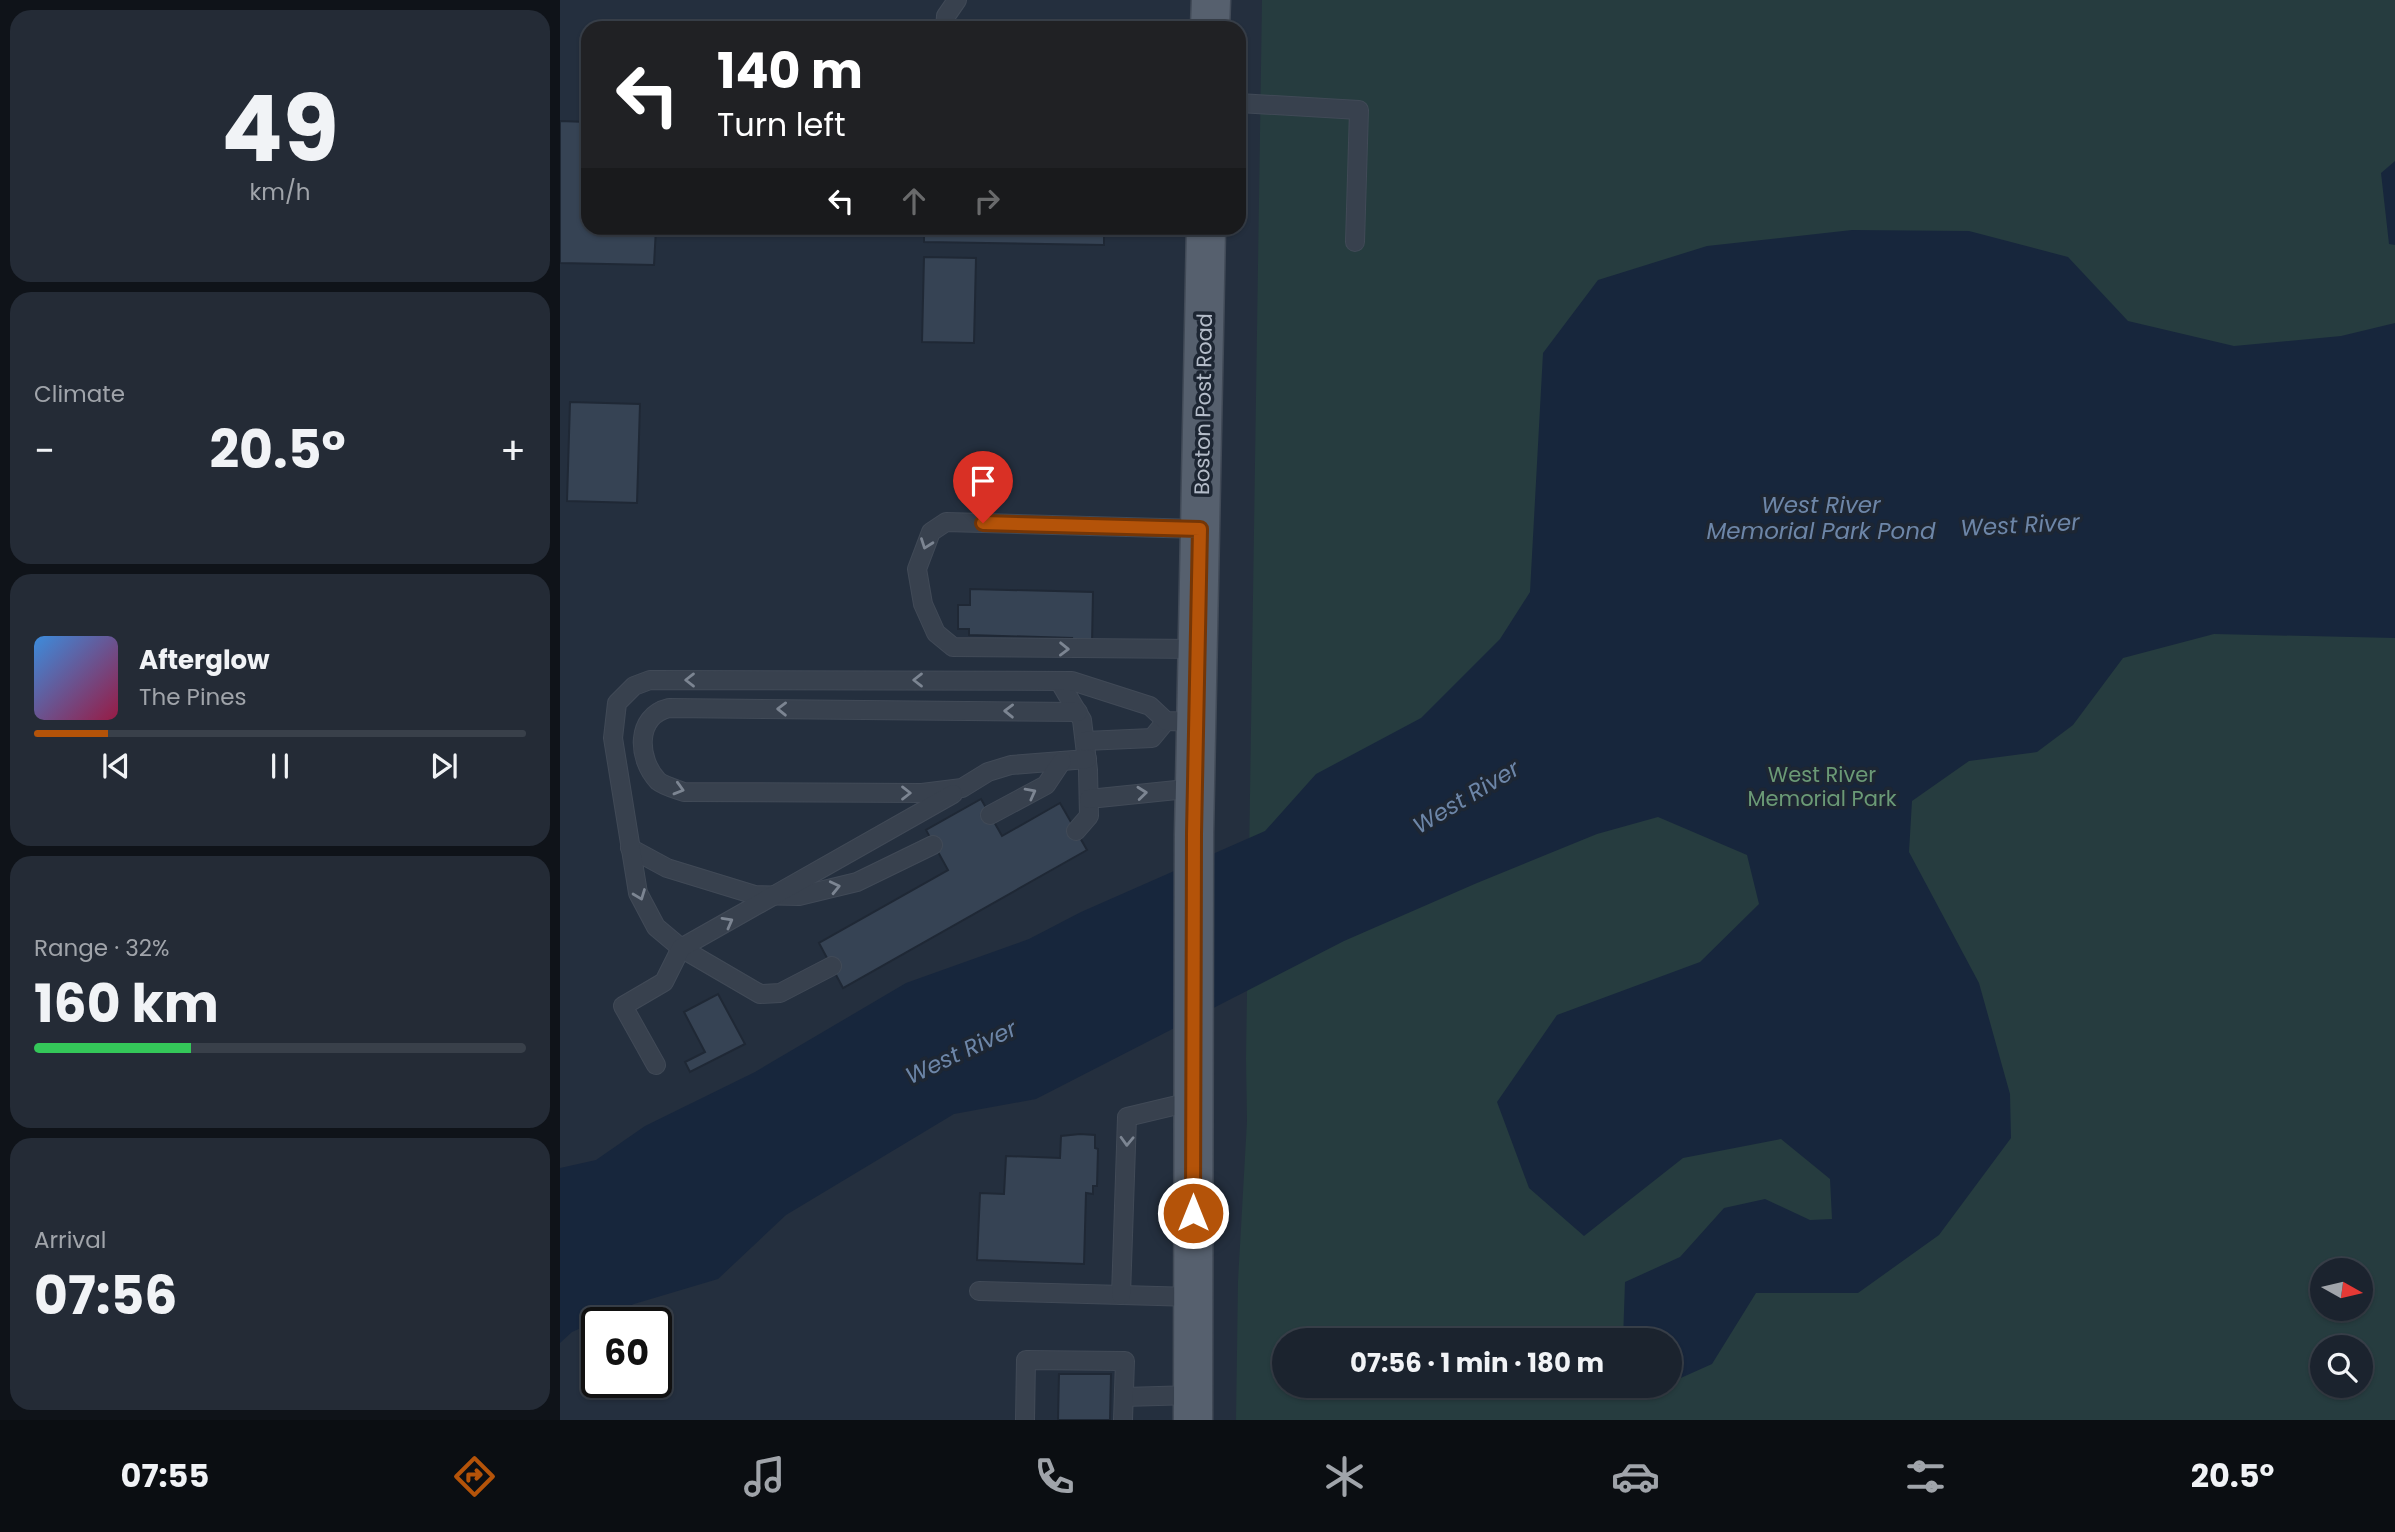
<!DOCTYPE html>
<html lang="en">
<head>
<meta charset="utf-8">
<style>
	body { margin:0; font-family:Poppins,sans-serif; background:#242b36; color:#f1f3f6; height:100vh; display:flex; flex-direction:column; font-size:26px; white-space:nowrap }
	* { box-sizing:border-box; margin:0 }
	p { font-size:23px; color:#a0a4aa }
	.icon { flex:none; width:38px; height:38px; fill:none; stroke:currentColor; stroke-width:2; stroke-linecap:round; stroke-linejoin:round }
	.map { position:relative; flex:1; overflow:hidden }
	.sheet { display:flex; flex-direction:column; gap:10px; padding:10px; background:#0f1319; width:560px }
	.sheet>* { flex:none }
	.hud { position:absolute; left:21px; top:21px; width:665px; height:214px; border-radius:21px; box-shadow:0 2px 5px #0004,0 0 0 2px #39404a; background:#202124; color:#fff; overflow:hidden }
	.needle { width:46px; rotate:98deg }
	.controls { position:absolute; left:1750px; top:1258px; display:grid; gap:14px }
	.controls a { display:grid; place-items:center; width:63px; height:63px; border-radius:50%; background:#1b232e; box-shadow:0 2px 5px #0004,0 0 0 2px #39404a; font-size:35px }
	.speed { position:absolute; left:21px; top:1307px; display:flex; gap:14px; font-size:35px; font-weight:700; text-align:center }
	.speed>* { display:grid; place-content:center; width:91px; height:91px; border-radius:50%; background:#1b232e; box-shadow:0 2px 5px #0004,0 0 0 2px #39404a; line-height:1 }
	.speed .limit { border:4px solid #111; border-radius:10px; background:#fff; color:#111 }
	.pin { position:absolute; display:grid; place-items:center; width:60px; height:60px; color:#fff; margin:-72px -30px; border-radius:50% 50% 50% 0; rotate:-45deg; box-shadow:0 0 7px #0007 }
	.pin .icon { rotate:45deg }
	.me { position:absolute; width:77px; margin:-38px; rotate:0deg; stroke-linejoin:round; filter:drop-shadow(0 0 5px #0008) }
	.turn { display:flex; align-items:center; gap:24px; height:147px; padding:0 21px; font-size:32px }
	.turn .icon { width:91px; height:91px; stroke-width:2.5 }
	.turn b { display:block; font-size:49px; line-height:60px }
	.lanes { display:flex; align-items:center; height:66px; padding:0 21px; background:#0003; justify-content:center; gap:35px; direction:ltr }
	.lanes .off { opacity:.35 }
	.big { font-size:52px; font-weight:700; line-height:1.1 }
	.sheet .tile { flex:1; display:flex; flex-direction:column; justify-content:center; gap:10px; min-width:0; padding:0 24px; border-radius:21px; background:#242b36 }
	.sheet .dial { align-items:center; gap:0 }
	.dial b { font-size:91px; line-height:1 }
	.song { display:flex; align-items:center; gap:21px }
	.cover { width:84px; height:84px; border-radius:10px; background:linear-gradient(135deg,hsl(210 70% 55%),hsl(340 70% 35%)) }
	.played { height:7px; border-radius:4px; background:linear-gradient(90deg,#b45309 15%,#39404a 15%) }
	.keys { display:flex; justify-content:space-around; direction:ltr }
	.heat { display:flex; justify-content:space-between; align-items:center; font-size:38px; direction:ltr }
	.charge { height:10px; border-radius:5px; background:linear-gradient(90deg,#34c759 32%,#39404a 0) }
	.trip { position:absolute; left:712px; top:1328px; width:410px; height:70px; border-radius:35px; background:#1b232e; box-shadow:0 2px 5px #0004,0 0 0 2px #39404a; font-weight:700; line-height:70px; text-align:center }
	.tabs { display:flex; height:112px; justify-content:space-around; align-items:center; background:#0b0e12; color:#a0a4aa }
	.tabs .icon { width:49px; height:49px }
	.tabs .current { color:#b45309 }
	.tabs b { font-size:32px; color:#f1f3f6 }
	main { display:flex; flex:1; min-height:0 }
	.map>svg:first-child { display:block }
</style>
</head>
<body>
<main>
<section class="sheet">
<div class="tile dial"><b>49</b><p>km/h</p></div>
<div class="tile"><p>Climate</p>
<div class="heat"><a>−</a><b class="big">20.5°</b><a>+</a></div>
</div>
<div class="tile">
<div class="song"><i class="cover"></i><div><b>Afterglow</b><p>The Pines</p></div></div>
<div class="played"></div>
<div class="keys"><svg class="icon" aria-label="previous" viewBox="0 0 24 24"><path d="M18 5L8 12l10 7zM5 5v14"/></svg><svg class="icon" aria-label="pause" viewBox="0 0 24 24"><path d="M8 5v14M16 5v14"/></svg><svg class="icon" aria-label="next" viewBox="0 0 24 24"><path d="M6 5l10 7-10 7zM19 5v14"/></svg></div>
</div>
<div class="tile"><p>Range · 32%</p><b class="big">160 km</b><div class="charge"></div></div>
<div class="tile"><p>Arrival</p><b class="big">07:56</b></div>
</section>
<div class="map">
<svg width="1835" height="1420" viewBox="0 0 1835 1420">
	<rect width="100%" height="100%" fill="#242f3e"/>
	<path fill="#263c3f" fill-rule="evenodd" d="M 702,0 L 1835,0 L 1835,1420 L 676,1420 L 678,1281 L 687,1121 L 686,1059 ZM 1762,1270 L 1801,1270 L 1801,1309 L 1762,1309 ZM 724,1340 L 1110,1340 L 1110,1386 L 724,1386 ZM 1762,1348 L 1801,1348 L 1801,1386 L 1762,1386 Z"/>
	<g fill="#17263c">
		<path d="M 1835,161 L 1835,245 L 1829,244 L 1821,173 Z"/>
		<path d="M 1292,230 L 1409,231 L 1508,257 L 1568,321 L 1674,346 L 1781,336 L 1835,323 L 1835,638 L 1654,634 L 1563,658 L 1513,725 L 1477,752 L 1409,761 L 1352,801 L 1349,852 L 1419,983 L 1450,1094 L 1451,1138 L 1379,1235 L 1298,1293 L 1196,1293 L 1152,1364 L 1114,1381 L 1110,1378 L 1110,1340 L 1063,1340 L 1065,1282 L 1120,1257 L 1164,1208 L 1205,1199 L 1250,1220 L 1272,1219 L 1270,1179 L 1221,1139 L 1123,1158 L 1024,1236 L 969,1188 L 937,1102 L 997,1015 L 1140,962 L 1199,904 L 1187,855 L 1098,817 L 1037,834 L 917,883 L 784,941 L 476,1099 L 394,1114 L 226,1215 L 158,1279 L 74,1304 L 12,1332 L 0,1343 L 0,1168 L 36,1160 L 85,1126 L 195,1072 L 346,983 L 469,939 L 521,912 L 705,831 L 756,774 L 861,718 L 940,639 L 970,592 L 983,353 L 1038,280 L 1147,246 Z"/>
	</g>
	<g fill="#364354" stroke="#1f2835" stroke-width="2">
		<path d="M 0,121 L 28,122 L 28,228 L 96,228 L 94,265 L 0,263 Z"/>
		<path d="M 364,228 L 544,228 L 544,245 L 364,242 Z"/>
		<path d="M 364,257 L 416,258 L 414,343 L 362,342 Z"/>
		<path d="M 10,402 L 80,404 L 77,503 L 7,501 Z"/>
		<path d="M 410,589 L 533,592 L 532,644 L 511,644 L 512,638 L 409,635 L 409,629 L 398,629 L 398,605 L 410,605 Z"/>
		<path d="M 421,799 L 442,836 L 500,803 L 527,850 L 283,988 L 259,943 L 388,870 L 366,830 Z"/>
		<path d="M 158,994 L 185,1044 L 130,1072 L 125,1062 L 145,1052 L 124,1012 Z"/>
		<path d="M 520,1134 L 535,1135 L 535,1148 L 538,1149 L 537,1186 L 533,1186 L 533,1194 L 526,1193 L 524,1264 L 417,1260 L 420,1193 L 444,1194 L 446,1156 L 500,1158 L 501,1136 Z"/>
		<path d="M 499,1374 L 551,1374 L 550,1420 L 498,1420 Z"/>
	</g>
	<g fill="none" stroke-linecap="round" stroke-linejoin="round">
		<defs>
			<g id="lane">
				<path d="M 385,28 L 386,16 L 397,0"/>
				<path d="M 679,103 L 799,110 L 795,242"/>
				<path d="M 638,649 L 393,647 L 376,633 L 363,604 L 357,569 L 371,532 L 386,522 L 640,529"/>
				<path d="M 499,681 L 522,720 L 528,770 L 529,816 L 516,831"/>
				<path d="M 518,712 L 109,708 C 75,716 77,759 98,781 C 104,786 116,789 124,792 L 362,793 L 402,788 L 428,772 L 451,765 L 527,759"/>
				<path d="M 525,741 L 592,738 L 606,721"/>
				<path d="M 529,799 L 636,788"/>
				<path d="M 430,815 L 486,785 L 502,761"/>
				<path d="M 70,848 L 107,868 L 195,895 L 239,896 L 297,882 L 373,845"/>
				<path d="M 272,966 L 220,993 L 200,994 L 121,948 L 96,927 L 78,893 L 53,738 L 57,703 L 74,686 L 90,680 L 512,681 L 590,706 L 606,721 L 637,722"/>
				<path d="M 96,1065 L 63,1006 L 104,982 L 121,948 L 393,794"/>
				<path d="M 419,1291 L 633,1297"/>
				<path d="M 561,1295 L 567,1117 L 634,1101"/>
				<path d="M 564,1397 L 633,1395"/>
				<path d="M 465,1420 L 466,1360 L 565,1361 L 563,1420"/>
			</g>
			<g id="primary">
				<path d="M 650,28 L 651,0"/>
				<path d="M 633,1420 L 634,834 L 646,228"/>
			</g>
		</defs>
		<use href="#lane" stroke="#414a57" stroke-width="20"/>
		<use href="#primary" stroke="#414a57" stroke-width="41"/>
		<use href="#lane" stroke="#38414e" stroke-width="18"/>
		<use href="#primary" stroke="#56606e" stroke-width="38"/>
	</g>
	<defs><path id="oneway-chevron" d="M-2-3.5L2.5 0L-2 3.5" fill="none" stroke-width="1.6" stroke-linecap="round" stroke-linejoin="round" transform="scale(1.75)"/></defs>
	<g stroke="#7c8592">
		<use href="#oneway-chevron" transform="translate(366 544) rotate(110)"/>
		<use href="#oneway-chevron" transform="translate(504 649) rotate(1)"/>
		<use href="#oneway-chevron" transform="translate(130 680) rotate(-180)"/>
		<use href="#oneway-chevron" transform="translate(358 680) rotate(-180)"/>
		<use href="#oneway-chevron" transform="translate(222 709) rotate(-179)"/>
		<use href="#oneway-chevron" transform="translate(449 711) rotate(-179)"/>
		<use href="#oneway-chevron" transform="translate(119 789) rotate(16)"/>
		<use href="#oneway-chevron" transform="translate(346 793)"/>
		<use href="#oneway-chevron" transform="translate(471 793) rotate(-28)"/>
		<use href="#oneway-chevron" transform="translate(582 793) rotate(-6)"/>
		<use href="#oneway-chevron" transform="translate(275 887) rotate(-13)"/>
		<use href="#oneway-chevron" transform="translate(80 895) rotate(69)"/>
		<use href="#oneway-chevron" transform="translate(168 922) rotate(-29)"/>
		<use href="#oneway-chevron" transform="translate(567 1141) rotate(92)"/>
	</g>
	<g fill="none" stroke-linecap="round" stroke-linejoin="round">
		<defs>
			<path id="route" d="M 423,523 L 640,529 L 634,834 L 633,1213"/>
		</defs>
		<use href="#route" stroke="#753606" stroke-width="18"/>
		<use href="#route" stroke="#b45309" stroke-width="12"/>
	</g>
	<g text-anchor="middle" dominant-baseline="central" stroke-width="7" stroke-linejoin="round" paint-order="stroke">
		<g font-size="21" fill="#b4bcc9" stroke="#1d2633">
			<text transform="translate(643 404) rotate(-89)">Boston Post Road</text>
		</g>
		<g font-size="21" fill="#6b9a76" stroke="#1d2633">
			<text x="1262" y="774">West River<tspan x="1262" dy="24">Memorial Park</tspan></text>
		</g>
		<g font-size="23" font-style="italic" fill="#6d86a8" stroke="#1d2633">
			<text x="1261" y="505">West River<tspan x="1261" dy="26">Memorial Park Pond</tspan></text>
			<text transform="translate(1460 525) rotate(-3)">West River</text>
			<text transform="translate(906 797) rotate(-31)">West River</text>
			<text transform="translate(401 1052) rotate(-25)">West River</text>
		</g>
	</g>
</svg>
<div class="controls">
<a><svg class="needle" viewBox="-14 -14 28 28"><path d="M0-13l5 13h-10z" fill="#e53935"/><path d="M0 13l5-13h-10z" fill="#a0a4aa"/></svg></a>
<a><svg class="icon" aria-label="search" viewBox="0 0 24 24"><circle cx="10" cy="10" r="6"/><path d="M15 15l6 6"/></svg></a>
</div>
<div class="speed"><div class="limit">60</div></div>
<div class="pin" style="left:423px;top:523px;background:#d93025"><svg class="icon" aria-label="arrive" viewBox="0 0 24 24"><path d="M6 21V4h12l-3 4 3 4H6"/></svg></div>
<svg class="me" style="left:633px;top:1213px" viewBox="-20 -20 40 40"><circle r="17" fill="#b45309" stroke="#fff" stroke-width="3"/><path d="M0-11L8 9 0 5-8 9z" fill="#fff"/></svg>
<div class="trip">07:56 · 1 min · 180 m</div>
<div class="hud">
<div class="turn"><svg class="icon" aria-label="left" viewBox="0 0 24 24"><path d="M17 20v-9H6M10 6l-5 5 5 5"/></svg><div><b>140 m</b>Turn left</div></div>
<div class="lanes"><svg class="icon" aria-label="left" viewBox="0 0 24 24"><path d="M17 20v-9H6M10 6l-5 5 5 5"/></svg><svg class="icon off" aria-label="ahead" viewBox="0 0 24 24"><path d="M12 20V5M6 11l6-6 6 6"/></svg><svg class="icon off" aria-label="right" viewBox="0 0 24 24"><path d="M7 20v-9h11M14 6l5 5-5 5"/></svg></div>
</div>
</div>
</main>
<nav class="tabs">
<b>07:55</b>
<svg class="icon current" aria-label="directions" viewBox="0 0 24 24"><path d="M12 3l9 9-9 9-9-9zM9 14v-3h6M13 9l2 2-2 2"/></svg>
<svg class="icon" aria-label="music" viewBox="0 0 24 24"><path d="M9 18V5l10-2v13"/><circle cx="6" cy="18" r="3"/><circle cx="16" cy="16" r="3"/></svg>
<svg class="icon" aria-label="phone" viewBox="0 0 24 24"><path d="M5 4h4l2 5-3 2q2 4 5 5l2-3 5 2v4C11 20 4 13 5 4z"/></svg>
<svg class="icon" aria-label="climate" viewBox="0 0 24 24"><path d="M12 3v18M4 7l16 10M4 17L20 7"/></svg>
<svg class="icon" aria-label="car" viewBox="0 0 24 24"><path d="M5 17H2v-5l4-1 3-4h7l3 4 3 1v5h-3M9 17h6M6 11h13"/><circle cx="7" cy="17" r="2"/><circle cx="17" cy="17" r="2"/></svg>
<svg class="icon" aria-label="filters" viewBox="0 0 24 24"><path d="M4 7h16M4 17h16"/><circle cx="9" cy="7" r="2"/><circle cx="15" cy="17" r="2"/></svg>
<b>20.5°</b>
</nav>
</body>
</html>
